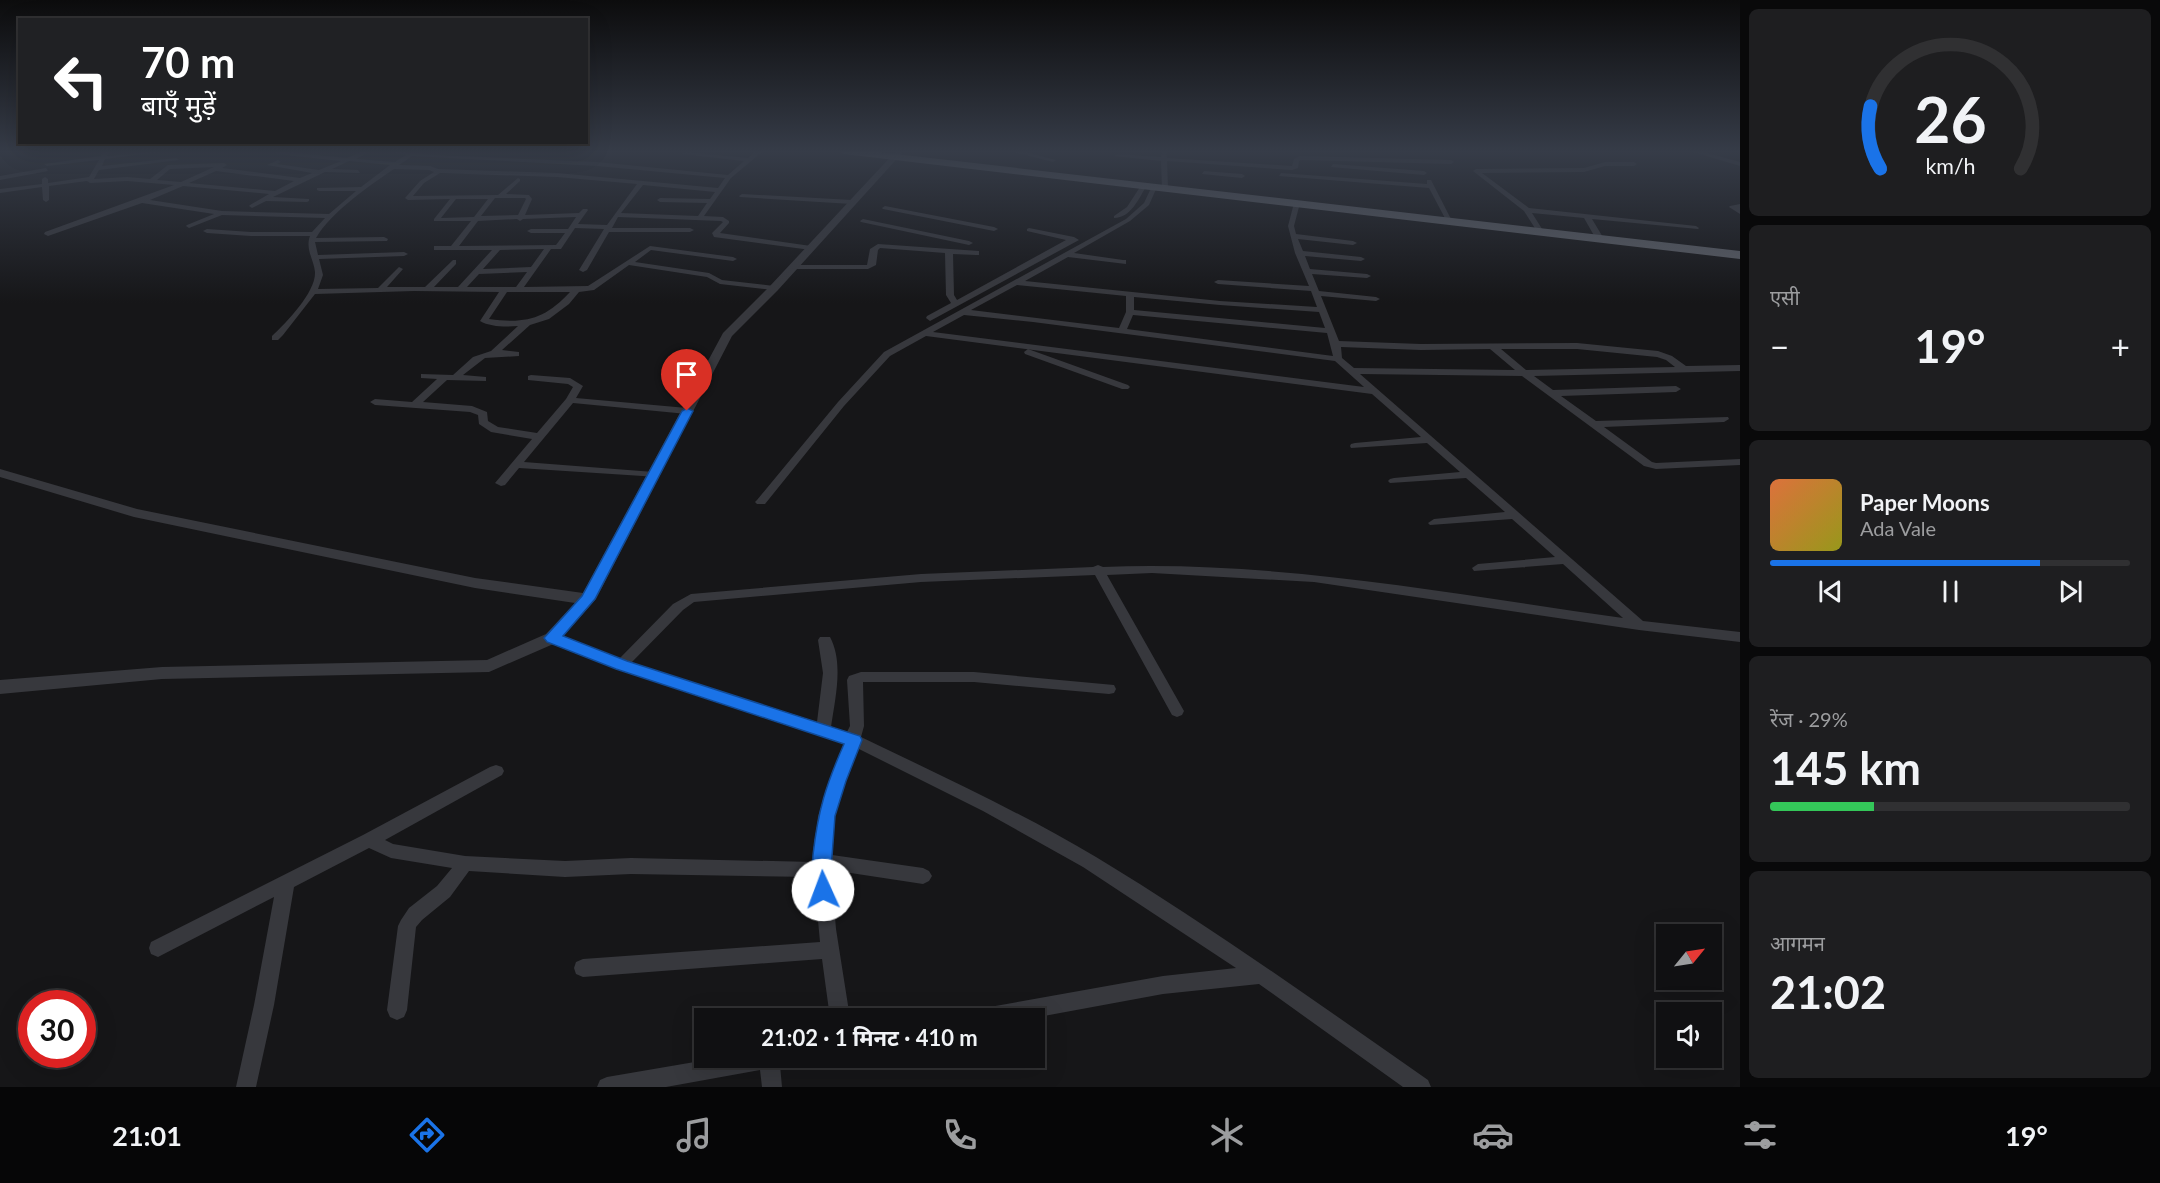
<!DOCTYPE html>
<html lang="hi">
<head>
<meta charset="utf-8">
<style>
	body { margin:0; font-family:Lato,"Noto Sans Devanagari",sans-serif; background:#1e1e20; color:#f1f3f6; height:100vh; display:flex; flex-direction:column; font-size:22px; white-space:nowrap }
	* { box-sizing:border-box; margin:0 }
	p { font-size:20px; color:#9c9d9f }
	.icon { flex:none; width:33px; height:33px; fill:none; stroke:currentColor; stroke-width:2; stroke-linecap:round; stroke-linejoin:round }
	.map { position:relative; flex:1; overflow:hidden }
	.panel { display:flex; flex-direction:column; gap:9px; padding:9px; background:#09090a; width:420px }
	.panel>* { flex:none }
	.top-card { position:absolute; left:18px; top:18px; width:570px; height:126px; border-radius:0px; box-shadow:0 6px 24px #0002,0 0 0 2px #303032; background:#202124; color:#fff; overflow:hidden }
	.needle { width:39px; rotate:60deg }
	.tools { position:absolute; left:1656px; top:924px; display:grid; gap:12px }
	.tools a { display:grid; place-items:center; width:66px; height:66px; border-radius:0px; background:#101012; box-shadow:0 6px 24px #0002,0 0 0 2px #303032; font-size:30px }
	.speed { position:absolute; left:18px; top:990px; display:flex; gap:12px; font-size:30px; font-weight:700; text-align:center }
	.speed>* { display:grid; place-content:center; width:78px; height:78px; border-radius:50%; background:#101012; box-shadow:0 6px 24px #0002,0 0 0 2px #303032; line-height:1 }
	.speed .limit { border:9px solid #d22; background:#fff; color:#111 }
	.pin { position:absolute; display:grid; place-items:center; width:51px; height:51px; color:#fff; margin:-62px -26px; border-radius:50% 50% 50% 0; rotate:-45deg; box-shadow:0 0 6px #0007 }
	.pin .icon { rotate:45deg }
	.me { position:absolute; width:66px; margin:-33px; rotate:358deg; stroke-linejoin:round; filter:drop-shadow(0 0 4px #0008) }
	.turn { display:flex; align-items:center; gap:21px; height:126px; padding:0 24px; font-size:27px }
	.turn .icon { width:78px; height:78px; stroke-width:2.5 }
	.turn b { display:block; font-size:42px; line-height:51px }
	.big { font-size:45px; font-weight:700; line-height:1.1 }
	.panel .tile { flex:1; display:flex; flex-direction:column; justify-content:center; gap:9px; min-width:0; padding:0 21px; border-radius:9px; background:#1e1e20 }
	.panel .dial { align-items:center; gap:0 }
	.dial svg { height:156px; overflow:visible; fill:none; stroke:#303032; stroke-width:7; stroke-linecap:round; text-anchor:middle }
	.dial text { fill:#f1f3f6; stroke:none }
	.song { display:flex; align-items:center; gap:18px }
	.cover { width:72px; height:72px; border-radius:9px; background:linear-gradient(135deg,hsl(20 70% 55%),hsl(60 70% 35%)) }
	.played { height:6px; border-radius:3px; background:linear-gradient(90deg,#1a73e8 75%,#303032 75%) }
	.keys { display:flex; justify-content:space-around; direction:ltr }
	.heat { display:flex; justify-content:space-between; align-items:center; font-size:33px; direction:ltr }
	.charge { height:9px; border-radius:4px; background:linear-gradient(90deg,#34c759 29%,#303032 0) }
	.trip { position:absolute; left:694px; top:1008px; width:351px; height:60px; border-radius:0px; background:#101012; box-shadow:0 6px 24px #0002,0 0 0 2px #303032; font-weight:700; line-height:60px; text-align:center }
	.tabs { display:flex; height:96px; justify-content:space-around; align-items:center; background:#060607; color:#9c9d9f }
	.tabs .icon { width:42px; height:42px }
	.tabs .active { color:#1a73e8 }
	.tabs b { font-size:27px; color:#f1f3f6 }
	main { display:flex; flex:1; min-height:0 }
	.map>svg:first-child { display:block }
</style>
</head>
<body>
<main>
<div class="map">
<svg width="1740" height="1087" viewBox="0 0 1740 1087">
	<rect width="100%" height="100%" fill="#161618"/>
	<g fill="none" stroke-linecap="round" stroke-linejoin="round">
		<g fill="#37383d" fill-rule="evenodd">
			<path d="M 104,151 L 110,151 L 107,156 L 167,151 L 105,159 L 102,166 L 176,158 L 179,160 L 99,170 L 94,179 L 127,177 L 150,179 L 168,165 L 224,163 L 227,165 L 222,168 L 300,178 L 312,173 L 267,165 L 278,160 L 281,162 L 277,164 L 319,170 L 341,161 L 276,154 L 278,151 L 347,158 L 363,151 L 371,151 L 356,159 L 395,162 L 406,155 L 387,151 L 436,155 L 597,162 L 728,175 L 744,161 L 682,154 L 685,152 L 748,158 L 756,151 L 763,151 L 731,178 L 704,216 L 723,217 L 729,221 L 729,223 L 720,233 L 811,246 L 815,248 L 811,250 L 714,237 L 712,233 L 723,222 L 721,221 L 618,217 L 612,228 L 690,228 L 694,230 L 690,232 L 609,232 L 587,270 L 583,272 L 579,270 L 604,229 L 575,228 L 561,249 L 551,249 L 524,287 L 588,286 L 650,246 L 733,257 L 737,259 L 733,261 L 651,250 L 635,262 L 709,273 L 722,280 L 774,286 L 778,288 L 774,290 L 720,284 L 707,277 L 629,265 L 594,290 L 579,292 L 569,304 L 549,319 L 530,325 L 502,350 L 519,352 L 519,356 L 485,358 L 463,375 L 486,377 L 486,381 L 447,380 L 423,402 L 472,406 L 487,412 L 488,421 L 498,427 L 537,433 L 566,399 L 573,387 L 568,384 L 528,380 L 528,376 L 531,375 L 570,378 L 583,386 L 576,398 L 687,408 L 692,411 L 687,414 L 573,403 L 524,462 L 654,472 L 658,473 L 659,475 L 658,477 L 519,468 L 505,485 L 501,486 L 495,483 L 532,439 L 491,432 L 479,424 L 478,415 L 470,412 L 375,405 L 370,402 L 375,399 L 412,402 L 437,379 L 421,378 L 421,374 L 453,375 L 473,357 L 491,351 L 518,326 C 506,327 490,327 480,321 L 499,292 L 414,291 L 315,294 L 283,335 L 278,340 L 272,340 L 272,336 C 287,322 316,292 315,272 C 314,260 305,249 310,236 L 251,236 L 207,233 L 203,231 L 207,229 L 251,232 L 312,232 L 325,218 L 222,215 L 189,228 L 186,226 L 187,225 L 214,214 L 142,203 L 48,236 L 44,234 L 45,232 L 174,185 L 127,181 L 90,183 L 87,181 L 49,186 L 49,200 L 46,202 L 43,200 L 42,187 L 0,193 L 0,189 L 42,184 L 42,179 L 45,177 L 48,179 L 48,183 L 89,177 L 99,160 L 47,166 L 44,164 L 101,156 ZM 412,156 L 597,166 L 725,178 L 718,188 L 557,173 L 438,169 L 430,166 L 399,165 ZM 349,161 L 390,165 L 361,187 L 317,188 L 317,190 L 319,191 L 356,191 L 329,214 L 222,211 L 150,200 L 183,186 L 269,194 L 250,205 L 249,206 L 252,208 L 266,201 L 307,202 L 309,201 L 309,199 L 273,197 L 325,172 L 360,173 L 358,170 L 332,169 ZM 214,167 L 181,182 L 157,180 L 170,169 ZM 394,169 L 429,170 L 434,172 L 420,181 L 405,198 L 408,200 L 450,199 L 434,219 L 434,221 L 471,221 L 451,246 L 434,246 L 434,250 L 492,250 L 458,287 L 434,287 L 456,264 L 456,260 L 453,260 L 425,287 L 387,287 L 403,269 L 399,267 L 378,288 L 318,289 L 323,275 L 319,259 L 404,256 L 408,254 L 404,252 L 318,255 L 315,242 L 387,241 L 388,239 L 384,237 L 316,238 C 331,212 369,186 394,169 ZM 216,171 L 294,181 L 275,191 L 189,183 ZM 440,173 L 557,177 L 637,184 L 607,225 L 578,224 L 588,210 L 587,209 L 583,209 L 579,213 L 525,215 L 532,199 L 529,195 L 506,194 L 520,181 L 520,179 L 518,178 L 498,195 L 413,196 L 424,183 ZM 643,185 L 715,192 L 710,199 L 660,198 L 657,200 L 660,202 L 707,203 L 698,216 L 621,213 ZM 495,198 L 525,198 L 526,199 L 518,215 L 481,216 ZM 456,199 L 488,199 L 474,217 L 441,218 ZM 576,217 L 568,229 L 531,229 L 527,231 L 531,233 L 565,233 L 556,245 L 459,246 L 478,221 L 517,219 L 520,221 L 523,219 ZM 544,249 L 531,267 L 483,269 L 500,250 ZM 527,272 L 516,287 L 467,287 L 479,274 ZM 507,292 L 570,292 C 545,319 526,324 489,319 Z"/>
			<path d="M 1010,151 L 1021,151 L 1056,160 L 1053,162 Z"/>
			<path d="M 1162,151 L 1166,151 L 1167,158 L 1292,166 L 1294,159 L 1300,156 L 1451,160 L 1454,162 L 1451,164 L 1301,160 L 1299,161 L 1298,168 L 1292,170 L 1167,161 L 1168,188 L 1165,190 L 1162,188 L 1161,161 L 1114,156 L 1117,154 L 1161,157 Z"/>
			<path d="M 1690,151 L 1700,151 L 1740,162 L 1740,166 Z"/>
			<path d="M 1605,162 L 1634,162 L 1637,164 L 1634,166 L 1605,166 L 1584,172 L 1482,173 L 1529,208 L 1696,226 L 1699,228 L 1698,229 L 1592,219 L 1604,239 L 1600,241 L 1596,239 L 1584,218 L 1532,213 L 1544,232 L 1538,233 L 1524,211 L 1473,171 L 1476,169 L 1584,168 Z"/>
			<path d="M 1333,164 L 1424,171 L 1427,173 L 1424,175 L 1331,167 Z"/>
			<path d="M 46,168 L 48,171 L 0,180 L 0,176 Z"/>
			<path d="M 1204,171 L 1242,174 L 1245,176 L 1242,178 L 1202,174 Z"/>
			<path d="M 1281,173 L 1427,184 L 1427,180 L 1431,180 L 1452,221 L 1447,222 L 1429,188 L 1279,176 Z"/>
			<path d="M 1142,184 L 1147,185 C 1139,198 1131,218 1114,218 L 1114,216 L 1127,207 Z"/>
			<path d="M 1152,186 L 1157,187 L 1149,205 L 1130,221 L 1074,253 L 1123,260 L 1126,260 L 1126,264 L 1068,257 L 1025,281 L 1220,301 L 1317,307 L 1311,291 L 1218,284 L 1214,282 L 1218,280 L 1309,286 L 1295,253 L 1288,226 L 1294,203 L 1297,201 L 1300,203 L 1294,226 L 1296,234 L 1353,241 L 1357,243 L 1353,245 L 1298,239 L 1303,251 L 1361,257 L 1365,259 L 1361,261 L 1305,256 L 1310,269 L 1367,274 L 1371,276 L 1367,278 L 1312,274 L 1319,291 L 1376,297 L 1380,299 L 1376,301 L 1321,296 L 1339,341 L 1421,344 L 1577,343 L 1658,351 L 1672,356 L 1686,366 L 1740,365 L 1740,371 L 1534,376 L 1553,390 L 1676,386 L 1681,389 L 1676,392 L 1561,396 L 1596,421 L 1728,417 L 1729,419 L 1724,422 L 1604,427 L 1652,462 L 1656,463 L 1740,459 L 1740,465 L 1656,469 L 1644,466 L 1522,376 L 1360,374 L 1643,621 L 1740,632 L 1740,642 L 1639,630 L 1314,582 L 1152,573 L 1107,575 L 1184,711 L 1182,715 L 1177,717 L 1172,715 L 1095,575 L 921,582 L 694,602 L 683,610 L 631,663 L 817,722 L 823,673 L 818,640 L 820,637 L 830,637 C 844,663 835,699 831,727 L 847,732 L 850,726 L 847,680 L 849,676 L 861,672 L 974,672 L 1114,685 L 1116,689 L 1114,693 L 1109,694 L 974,682 L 863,682 L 864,726 L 861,737 C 940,775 1020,812 1096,857 C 1210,926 1319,1004 1428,1080 L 1431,1087 L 1403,1087 L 1259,984 L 1163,994 L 1033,1018 L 974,1018 L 977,1011 L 984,1008 L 1163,976 L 1236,968 L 1083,867 L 983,811 L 857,748 L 834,816 L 832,855 L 923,868 L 929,871 L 932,876 L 929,881 L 923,884 L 831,870 L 836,929 L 850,1018 L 830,1018 L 822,959 L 583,977 L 576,974 L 574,968 L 576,962 L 583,959 L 820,942 L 814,877 L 631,874 L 565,877 L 469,871 L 450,897 L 422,920 L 416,927 L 407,1010 L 404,1017 L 397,1020 L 390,1017 L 387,1010 L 398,926 L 401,920 L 409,908 L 437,886 L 452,868 L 391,858 L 369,848 L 294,887 L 274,1005 L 256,1087 L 236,1087 L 254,1005 L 274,897 L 158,957 L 151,954 L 149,948 L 151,942 L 363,835 L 490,767 L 496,765 L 502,767 L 504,771 L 502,775 L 385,840 L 393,844 L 465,856 L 565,861 L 631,858 L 814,862 L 818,816 L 844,743 L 616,669 L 547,641 L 545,638 L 547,635 L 557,635 L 619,659 L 673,604 L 691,594 L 921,574 L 1093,567 L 1098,565 L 1103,567 C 1278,560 1451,594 1623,618 L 1563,564 L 1474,571 L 1472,568 L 1478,564 L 1555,557 L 1512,519 L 1430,525 L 1428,523 L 1434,519 L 1505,512 L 1466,478 L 1390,483 L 1388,481 L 1390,479 L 1394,478 L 1460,472 L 1427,443 L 1351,448 L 1350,446 L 1351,444 L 1355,443 L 1421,437 L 1372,394 L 926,336 L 890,356 L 844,406 L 765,504 L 757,504 L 755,502 L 757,500 L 838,402 L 884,352 L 1126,219 L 1144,203 ZM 1017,285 L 1126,296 L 1126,312 L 1119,328 L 971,310 ZM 1134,297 L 1220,305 L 1319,312 L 1325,328 L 1134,310 ZM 964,315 L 1033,322 L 1335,361 L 1364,387 L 933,332 ZM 1133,315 L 1327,333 L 1333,356 L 1127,329 ZM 1341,347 L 1421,350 L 1490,349 L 1515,370 L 1354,368 L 1342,358 ZM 1501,349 L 1577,349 L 1657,357 L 1666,360 L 1675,367 L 1526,370 Z"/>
			<path d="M 742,194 L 852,200 L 855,202 L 852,204 L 740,197 L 739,196 Z"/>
			<path d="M 1740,204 L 1740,214 L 1729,207 L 1730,206 Z"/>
			<path d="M 885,206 L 994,227 L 998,229 L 994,231 L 883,209 L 882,208 Z"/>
			<path d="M 863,219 L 969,241 L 973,243 L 969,245 L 861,222 L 860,221 Z"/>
			<path d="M 1029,228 L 1074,237 L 1079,240 L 930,321 L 926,318 L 927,316 L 951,303 L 946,295 L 945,253 L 880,248 L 878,250 L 876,265 L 868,269 L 793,269 L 789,267 L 793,265 L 867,265 L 870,249 L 878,244 L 979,251 L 979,255 L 976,255 L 953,254 L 954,295 L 957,300 L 1066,240 L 1027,231 L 1027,229 Z"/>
			<path d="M 1028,349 L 1128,385 L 1130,387 L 1128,389 L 1122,389 L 1025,354 L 1024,352 Z"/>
			<path d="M 718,1058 L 783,1058 L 780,1065 L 782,1087 L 762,1087 L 760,1070 L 666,1087 L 597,1087 L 600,1080 L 607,1077 Z"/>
		</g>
		<path fill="#37383d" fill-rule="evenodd" d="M 896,151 L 904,151 L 778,290 L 732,336 L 596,599 L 558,642 L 489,672 L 162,679 L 0,694 L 0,680 L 162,667 L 487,660 L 546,634 L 575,603 L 475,588 L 134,517 L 0,477 L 0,469 L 137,509 L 475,578 L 583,593 L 723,333 L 770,286 Z"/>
		<path fill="#5b5e65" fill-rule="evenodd" d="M 839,151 L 869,151 L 1740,251 L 1740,259 L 844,154 Z"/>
	</g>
	<linearGradient id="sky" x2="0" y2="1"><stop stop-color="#0c0c0d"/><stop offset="0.5" stop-color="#363c48"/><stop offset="1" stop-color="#363c48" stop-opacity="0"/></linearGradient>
	<rect width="1740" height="303" fill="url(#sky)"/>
	<path fill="#1a73e8" stroke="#114b97" stroke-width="1.5" d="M 687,408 L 693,411 L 595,599 L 563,636 L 627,661 L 860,736 L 862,740 L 846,781 L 835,816 L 831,870 L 833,890 L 830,896 L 823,898 L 816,896 C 810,883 812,868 813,855 C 818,810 826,785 844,744 L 616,669 L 547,642 L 544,638 L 582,596 L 682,411 Z"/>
</svg>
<div class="tools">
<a><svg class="needle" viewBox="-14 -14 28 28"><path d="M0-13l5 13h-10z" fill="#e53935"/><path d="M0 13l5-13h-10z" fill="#9c9d9f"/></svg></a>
<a><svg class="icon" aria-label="sound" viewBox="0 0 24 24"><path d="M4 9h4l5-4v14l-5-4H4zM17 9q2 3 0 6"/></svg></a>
</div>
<div class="speed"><div class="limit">30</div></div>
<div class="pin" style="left:687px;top:411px;background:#d93025"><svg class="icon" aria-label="arrive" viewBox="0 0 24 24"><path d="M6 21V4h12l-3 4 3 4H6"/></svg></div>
<svg class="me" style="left:823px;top:890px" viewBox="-20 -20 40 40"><circle r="19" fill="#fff"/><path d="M0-13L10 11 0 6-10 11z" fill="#1a73e8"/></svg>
<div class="trip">21:02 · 1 मिनट · 410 m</div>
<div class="top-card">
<div class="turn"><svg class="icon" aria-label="left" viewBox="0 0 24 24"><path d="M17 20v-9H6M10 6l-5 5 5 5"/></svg><div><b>70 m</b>बाएँ मुड़ें</div></div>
</div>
</div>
<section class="panel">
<div class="tile dial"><svg viewBox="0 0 100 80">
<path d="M14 69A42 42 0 1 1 86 69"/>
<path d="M14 69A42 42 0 0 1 9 37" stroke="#1a73e8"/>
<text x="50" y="56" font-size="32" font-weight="700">26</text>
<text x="50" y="72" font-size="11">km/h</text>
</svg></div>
<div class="tile"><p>एसी</p>
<div class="heat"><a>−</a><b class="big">19°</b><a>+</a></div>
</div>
<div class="tile">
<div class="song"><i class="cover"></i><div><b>Paper Moons</b><p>Ada Vale</p></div></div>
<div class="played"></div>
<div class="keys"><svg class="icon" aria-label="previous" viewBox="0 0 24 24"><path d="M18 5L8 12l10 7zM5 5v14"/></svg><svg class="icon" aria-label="pause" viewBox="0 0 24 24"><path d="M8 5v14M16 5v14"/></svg><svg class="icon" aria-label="next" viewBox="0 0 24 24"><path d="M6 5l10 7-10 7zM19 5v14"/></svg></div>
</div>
<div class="tile"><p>रेंज · 29%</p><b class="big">145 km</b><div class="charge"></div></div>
<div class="tile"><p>आगमन</p><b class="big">21:02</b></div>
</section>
</main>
<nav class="tabs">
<b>21:01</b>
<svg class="icon active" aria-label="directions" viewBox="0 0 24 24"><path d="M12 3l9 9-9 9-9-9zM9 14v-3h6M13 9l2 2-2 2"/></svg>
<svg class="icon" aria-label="music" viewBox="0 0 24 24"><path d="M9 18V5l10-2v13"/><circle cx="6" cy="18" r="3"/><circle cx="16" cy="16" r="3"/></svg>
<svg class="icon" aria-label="phone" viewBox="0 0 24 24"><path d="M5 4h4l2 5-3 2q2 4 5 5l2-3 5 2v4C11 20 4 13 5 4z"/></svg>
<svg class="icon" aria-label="climate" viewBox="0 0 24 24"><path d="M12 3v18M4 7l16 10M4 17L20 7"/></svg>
<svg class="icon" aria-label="car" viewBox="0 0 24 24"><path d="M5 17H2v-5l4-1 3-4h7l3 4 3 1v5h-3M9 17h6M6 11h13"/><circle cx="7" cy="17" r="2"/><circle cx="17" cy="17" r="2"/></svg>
<svg class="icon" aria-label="filters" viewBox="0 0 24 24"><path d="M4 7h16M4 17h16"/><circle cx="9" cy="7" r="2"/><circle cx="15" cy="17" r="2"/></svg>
<b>19°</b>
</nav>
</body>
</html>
